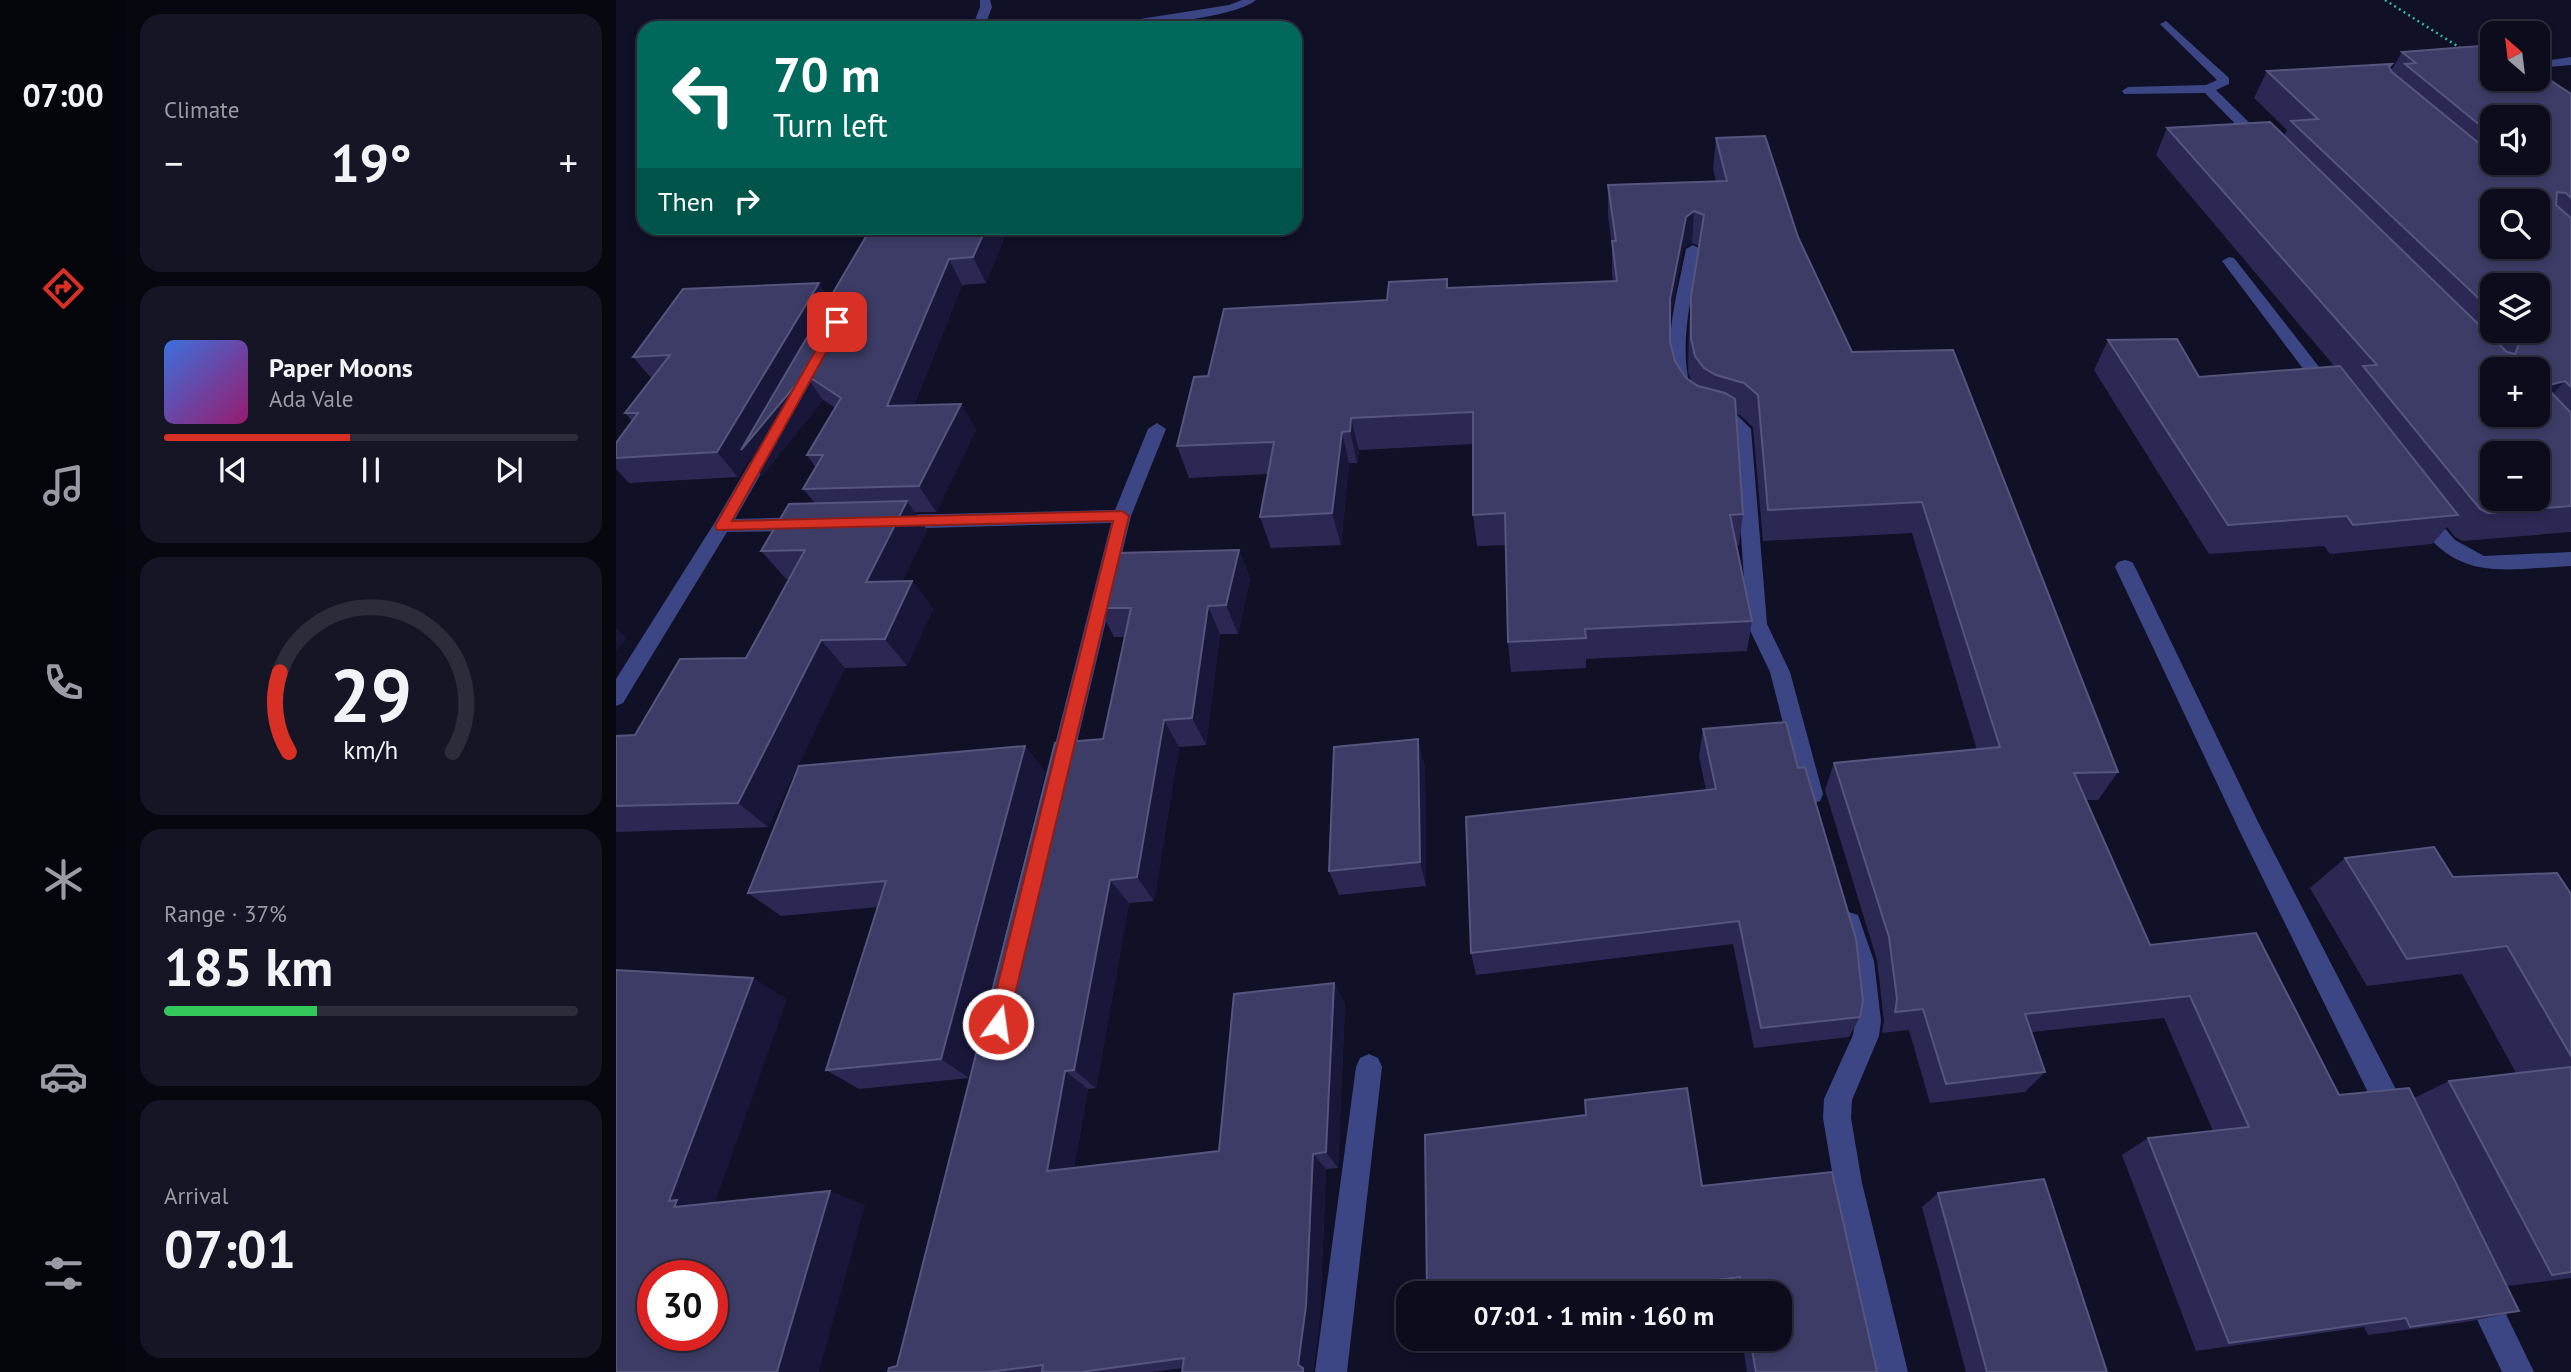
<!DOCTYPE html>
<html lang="en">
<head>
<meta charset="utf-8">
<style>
	body { margin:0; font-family:"PT Sans",sans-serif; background:#151526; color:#f1f3f6; height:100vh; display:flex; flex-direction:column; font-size:26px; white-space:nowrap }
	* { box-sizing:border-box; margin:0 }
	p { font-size:23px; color:#9a9ba4 }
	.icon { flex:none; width:38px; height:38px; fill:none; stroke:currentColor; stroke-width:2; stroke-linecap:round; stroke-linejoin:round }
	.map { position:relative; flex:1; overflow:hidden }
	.drawer { display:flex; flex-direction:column; gap:14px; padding:14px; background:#070710; width:490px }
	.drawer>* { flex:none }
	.guide { position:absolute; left:21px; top:21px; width:665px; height:214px; border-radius:21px; box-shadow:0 4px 10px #0003,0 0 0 2px #2c2c3b; background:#00695c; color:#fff; overflow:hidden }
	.needle { width:46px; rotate:332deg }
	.tools { position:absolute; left:1864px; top:21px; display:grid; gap:14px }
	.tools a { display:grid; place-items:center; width:70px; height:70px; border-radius:14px; background:#0c0c1d; box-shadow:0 4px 10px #0003,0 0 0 2px #2c2c3b; font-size:35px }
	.speed { position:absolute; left:21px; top:1260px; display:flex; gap:14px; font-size:35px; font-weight:700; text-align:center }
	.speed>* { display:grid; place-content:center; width:91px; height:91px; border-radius:50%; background:#0c0c1d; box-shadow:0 4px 10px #0003,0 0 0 2px #2c2c3b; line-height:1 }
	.speed .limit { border:10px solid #d22; background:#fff; color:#111 }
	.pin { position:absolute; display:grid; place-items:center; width:60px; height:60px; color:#fff; margin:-30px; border-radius:14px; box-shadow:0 4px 10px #0006 }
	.me { position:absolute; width:77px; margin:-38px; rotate:14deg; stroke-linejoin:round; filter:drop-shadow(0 0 5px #0008) }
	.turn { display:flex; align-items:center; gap:24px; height:147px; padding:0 21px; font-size:32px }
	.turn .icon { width:91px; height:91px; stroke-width:2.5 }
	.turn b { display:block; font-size:49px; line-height:60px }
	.then { display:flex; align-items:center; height:66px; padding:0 21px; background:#0003; gap:14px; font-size:26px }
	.big { font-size:52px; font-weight:700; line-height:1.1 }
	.drawer .tile { flex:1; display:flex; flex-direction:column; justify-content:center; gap:10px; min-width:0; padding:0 24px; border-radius:21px; background:#151526 }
	.drawer .dial { align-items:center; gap:0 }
	.dial svg { height:182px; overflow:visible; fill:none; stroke:#2c2c3b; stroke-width:7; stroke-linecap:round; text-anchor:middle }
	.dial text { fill:#f1f3f6; stroke:none }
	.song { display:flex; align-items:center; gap:21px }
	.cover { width:84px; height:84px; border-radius:10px; background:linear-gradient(135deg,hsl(220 70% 55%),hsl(320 70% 35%)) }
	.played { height:7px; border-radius:4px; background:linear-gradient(90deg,#d93025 45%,#2c2c3b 45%) }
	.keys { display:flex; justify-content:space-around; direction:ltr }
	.heat { display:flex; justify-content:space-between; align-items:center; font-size:38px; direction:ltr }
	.charge { height:10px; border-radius:5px; background:linear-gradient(90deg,#34c759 37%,#2c2c3b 0) }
	.trip { position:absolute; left:780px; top:1281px; width:396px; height:70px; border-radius:21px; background:#0c0c1d; box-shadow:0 4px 10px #0003,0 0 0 2px #2c2c3b; font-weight:700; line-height:70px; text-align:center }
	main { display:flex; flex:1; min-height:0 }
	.menu { display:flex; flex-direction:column; width:126px; justify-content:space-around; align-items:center; background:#05050c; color:#9a9ba4 }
	.menu .icon { width:49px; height:49px }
	.menu .active { color:#d93025 }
	.menu b { font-size:32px; color:#f1f3f6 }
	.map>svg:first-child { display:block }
</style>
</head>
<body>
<main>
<nav class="menu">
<b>07:00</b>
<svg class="icon active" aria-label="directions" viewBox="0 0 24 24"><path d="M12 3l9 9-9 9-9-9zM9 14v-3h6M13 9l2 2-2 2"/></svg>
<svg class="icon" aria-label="music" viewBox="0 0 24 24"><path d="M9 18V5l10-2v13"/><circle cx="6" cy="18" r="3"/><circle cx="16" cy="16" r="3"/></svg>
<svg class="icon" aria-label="phone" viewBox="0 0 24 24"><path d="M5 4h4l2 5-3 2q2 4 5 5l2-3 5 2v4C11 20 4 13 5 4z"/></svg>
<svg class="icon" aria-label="climate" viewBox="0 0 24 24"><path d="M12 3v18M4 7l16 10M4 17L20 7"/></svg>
<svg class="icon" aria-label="car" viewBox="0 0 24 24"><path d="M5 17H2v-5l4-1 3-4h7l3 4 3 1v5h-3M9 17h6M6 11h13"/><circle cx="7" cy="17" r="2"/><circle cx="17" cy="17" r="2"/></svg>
<svg class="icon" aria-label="filters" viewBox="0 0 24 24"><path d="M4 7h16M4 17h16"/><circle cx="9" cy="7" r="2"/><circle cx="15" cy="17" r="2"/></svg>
</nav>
<section class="drawer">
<div class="tile"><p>Climate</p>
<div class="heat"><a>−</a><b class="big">19°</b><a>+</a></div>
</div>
<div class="tile">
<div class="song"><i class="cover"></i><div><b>Paper Moons</b><p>Ada Vale</p></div></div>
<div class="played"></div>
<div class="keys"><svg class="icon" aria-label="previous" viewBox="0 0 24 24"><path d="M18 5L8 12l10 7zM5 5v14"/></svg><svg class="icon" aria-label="pause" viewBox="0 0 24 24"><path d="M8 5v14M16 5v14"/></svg><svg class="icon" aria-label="next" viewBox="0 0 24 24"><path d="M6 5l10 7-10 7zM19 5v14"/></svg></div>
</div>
<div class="tile dial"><svg viewBox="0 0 100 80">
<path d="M14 69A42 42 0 1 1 86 69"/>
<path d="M14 69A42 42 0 0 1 10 34" stroke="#d93025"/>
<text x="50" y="56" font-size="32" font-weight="700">29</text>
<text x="50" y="72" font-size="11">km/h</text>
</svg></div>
<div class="tile"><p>Range · 37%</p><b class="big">185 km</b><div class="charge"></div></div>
<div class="tile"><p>Arrival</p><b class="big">07:01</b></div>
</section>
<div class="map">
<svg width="1955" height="1372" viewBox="0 0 1955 1372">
	<rect width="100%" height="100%" fill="#101027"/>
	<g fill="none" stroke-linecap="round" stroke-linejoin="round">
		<path stroke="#32b798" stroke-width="2.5" stroke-dasharray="2 3.5" stroke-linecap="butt" d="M 1769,0 L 1846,49"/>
		<g fill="#3c4685" fill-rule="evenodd">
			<path d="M 364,0 L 374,0 L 376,7 L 368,28 L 356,28 L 364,7 Z"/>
			<path d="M 626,0 L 640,0 C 617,19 513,28 480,28 L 486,25 L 613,5 Z"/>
			<path d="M 1550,21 L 1613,78 L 1613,84 L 1600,90 L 1650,139 L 1650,145 L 1640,145 L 1589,93 L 1508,94 L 1506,91 L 1512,87 L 1590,85 L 1601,80 L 1546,26 L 1544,24 Z"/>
			<path d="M 1955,57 L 1955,65 L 1922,68 L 1922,62 Z"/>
			<path d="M 1077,245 L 1084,249 C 1076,297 1061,346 1076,393 L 1068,398 L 1060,393 C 1045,345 1061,296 1070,249 Z"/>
			<path d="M 1613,257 L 1618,258 L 1718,386 L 1720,390 L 1718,394 L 1706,394 L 1606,261 Z"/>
			<path d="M 1095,408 L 1117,411 L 1135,429 L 1151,624 L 1174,672 L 1207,794 L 1204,801 L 1196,804 L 1188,801 L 1185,794 L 1154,672 L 1131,624 L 1118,431 L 1106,420 L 1089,417 L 1087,413 L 1089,409 Z"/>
			<path d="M 541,423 L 550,429 L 515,516 L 455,768 L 452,775 L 444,777 L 436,775 L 433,768 L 495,523 L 277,529 L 270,527 L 268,522 L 270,517 L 277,515 L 499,510 L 532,429 Z"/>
			<path d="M 153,438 L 162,444 L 119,519 L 189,517 L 196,519 L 198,524 L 196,529 L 189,531 L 111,532 L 7,703 L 0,706 L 0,679 L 99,522 L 147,440 Z"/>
			<path d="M 1805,508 L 1812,509 L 1839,540 L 1868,556 L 1955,552 L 1955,566 C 1886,569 1838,584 1796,514 L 1798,509 Z"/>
			<path d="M 1509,560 L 1516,562 L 1519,567 L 1641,820 L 1788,1105 L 1792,1115 L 1788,1125 L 1778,1129 L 1768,1125 L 1625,834 L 1499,567 L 1502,562 Z"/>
			<path d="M 1233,912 L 1242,915 L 1258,961 L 1265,1021 L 1263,1036 L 1236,1100 L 1235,1118 L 1246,1183 L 1292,1372 L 1260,1372 L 1218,1183 L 1207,1118 L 1208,1099 L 1237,1035 L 1239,1021 L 1232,961 L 1221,923 L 1224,915 Z"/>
			<path d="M 753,1054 L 762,1058 L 766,1067 L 731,1372 L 699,1372 L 740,1067 L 744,1058 Z"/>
			<path d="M 1863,1277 L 1874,1281 L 1918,1372 L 1886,1372 L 1848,1292 L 1852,1281 Z"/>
		</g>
	</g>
	<g fill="#2b2954" fill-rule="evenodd">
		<path d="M 1786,52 L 1955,94 L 1955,532 L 1847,541 L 1839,537 L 1831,527 L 1816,544 L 1714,554 L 1708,546 L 1593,554 L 1478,370 L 1492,340 L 1583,377 L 1719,367 L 1540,155 L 1551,128 L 1668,136 L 1671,130 L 1638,98 L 1651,71 L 1776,64 L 1774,68 L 1775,71 ZM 1876,117 L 1922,163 L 1876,163 ZM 1876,285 L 1922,331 L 1876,331 Z"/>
		<path d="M 1100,138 L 1182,237 L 1236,352 L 1502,772 L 1482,800 L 1469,800 L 1534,945 L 1723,1095 L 1798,1098 L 1833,1081 L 1900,1073 L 1846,974 L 1751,986 L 1694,888 L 1729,858 L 1837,877 L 1955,894 L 1955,1278 L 1891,1286 L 1903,1311 L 1856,1321 L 1752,1335 L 1748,1327 L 1580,1351 L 1506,1155 L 1532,1138 L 1597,1131 L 1548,1018 L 1416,1032 L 1429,1072 L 1409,1092 L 1314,1103 L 1293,1030 L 1266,1033 L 1268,1021 L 1261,960 L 1209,790 L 1218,763 L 1361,750 L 1296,533 L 1147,541 L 1137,427 L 1124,415 L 1120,414 L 1127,514 L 1123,545 L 1121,545 L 1136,621 L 1131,651 L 970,659 L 970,668 L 895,672 L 892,642 L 890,545 L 861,546 L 857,515 L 857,444 L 743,450 L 741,463 L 733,463 L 725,545 L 655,548 L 644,517 L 652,474 L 573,478 L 561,446 L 592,376 L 771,300 L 832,288 L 997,281 L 996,273 L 996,246 L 992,216 L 992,185 L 1100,181 L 1097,169 ZM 1076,243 L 1083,246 L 1075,297 L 1073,329 L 1072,371 L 1075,381 L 1070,378 L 1059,361 L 1054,342 L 1054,319 L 1067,248 Z"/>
		<path d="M 255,228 L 392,228 L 370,283 L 346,285 L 298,405 L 345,404 L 360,430 L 320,512 L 299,512 L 311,530 L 286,581 L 296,581 L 317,609 L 291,666 L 229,668 L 152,827 L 0,832 L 0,736 L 19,735 L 130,658 L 173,579 L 170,579 L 145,551 L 199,503 L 187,489 L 200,468 L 191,455 L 219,408 L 207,400 L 146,476 L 133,460 L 122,477 L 13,483 L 0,469 L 0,443 L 16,421 L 9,413 L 36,379 L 17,357 L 213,299 Z"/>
		<path d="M 623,550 L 634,579 L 622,634 L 604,634 L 590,745 L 563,747 L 538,901 L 513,903 L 480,1088 L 472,1089 L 458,1168 L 603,1151 L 718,983 L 729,1004 L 722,1168 L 710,1169 L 704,1315 L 697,1372 L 566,1372 L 567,1368 L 536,1372 L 272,1372 L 281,1366 L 487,739 L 509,637 L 498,637 L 483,608 Z"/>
		<path d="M 1087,729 L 1244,1017 L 1233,1037 L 1138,1048 L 1117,944 L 860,975 L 855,953 L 1090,790 L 1083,756 Z"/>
		<path d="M 409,746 L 429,772 L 353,1078 L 243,1089 L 210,1070 L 262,907 L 165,916 L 132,893 Z"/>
		<path d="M 809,766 L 810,886 L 723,895 L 713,871 Z"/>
		<path d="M 969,1100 L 1086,1186 L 1261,1372 L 1131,1372 L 1126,1339 L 1164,1339 L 1164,1293 L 1118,1293 L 1117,1287 L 1070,1293 L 811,1293 L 969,1115 Z"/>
		<path d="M 1322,1193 L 1491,1372 L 1350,1372 L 1306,1207 Z"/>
		<path d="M 814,1339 L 859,1339 L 820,1344 Z"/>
	</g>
	<g fill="#18173a">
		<path d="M 1078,211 L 1076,243 L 1067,248 L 1052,330 L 1054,299 L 1070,217 Z"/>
		<path d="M 370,228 L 392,228 L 370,283 L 357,257 Z"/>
		<path d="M 333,259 L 346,285 L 288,431 L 271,406 Z"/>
		<path d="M 203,283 L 219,308 L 189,374 L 207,400 L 146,476 L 133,460 L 122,477 L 101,452 Z"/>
		<path d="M 1949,381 L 1924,409 L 1929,386 Z"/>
		<path d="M 345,404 L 360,430 L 320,512 L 303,486 Z"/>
		<path d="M 735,418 L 743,450 L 741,463 L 734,431 Z"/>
		<path d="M 726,432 L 733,463 L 725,545 L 716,513 Z"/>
		<path d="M 291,501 L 311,530 L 272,610 L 250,582 Z"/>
		<path d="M 623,550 L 634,579 L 622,634 L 610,605 Z"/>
		<path d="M 296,581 L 317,609 L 291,666 L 269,639 Z"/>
		<path d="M 592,606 L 604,634 L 590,745 L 576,718 Z"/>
		<path d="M 0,628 L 11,638 L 0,652 Z"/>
		<path d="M 205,640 L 229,668 L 152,827 L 122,803 Z"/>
		<path d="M 548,720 L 563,747 L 538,901 L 521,877 Z"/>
		<path d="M 802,739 L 809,766 L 810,886 L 804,862 Z"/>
		<path d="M 409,746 L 429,772 L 353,1078 L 325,1059 Z"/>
		<path d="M 494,880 L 513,903 L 480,1088 L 458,1070 Z"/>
		<path d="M 137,978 L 171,999 L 96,1211 L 58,1207 L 53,1201 Z"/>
		<path d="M 718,983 L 729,1004 L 722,1168 L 710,1152 Z"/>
		<path d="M 449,1071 L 472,1089 L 455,1186 L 431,1171 Z"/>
		<path d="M 697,1154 L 710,1169 L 704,1315 L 697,1372 L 687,1372 L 682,1365 Z"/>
		<path d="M 214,1191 L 249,1205 L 203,1372 L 161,1372 Z"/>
	</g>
	<g fill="#3d3c66" stroke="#56557e" stroke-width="2" fill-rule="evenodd">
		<path d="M 1876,45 L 1876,79 L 1922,79 L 1922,72 L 1955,94 L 1955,198 L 1950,193 L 1941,192 L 1940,205 L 1955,218 L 1955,387 L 1949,381 L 1929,386 L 1955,413 L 1955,506 L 1872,513 L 1864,509 L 1747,366 L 1761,365 L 1551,128 L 1654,122 L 1891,352 L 1899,354 L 1905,339 L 1896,331 L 1922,331 L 1922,285 L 1876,285 L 1876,311 L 1675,121 L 1702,119 L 1651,71 L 1776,64 L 1773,67 L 1776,72 L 1876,154 L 1876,163 L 1886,163 L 1902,175 L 1919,176 L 1920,171 L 1910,163 L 1922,163 L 1922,117 L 1876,117 L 1876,135 L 1789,64 L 1800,63 L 1786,52 ZM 1876,201 L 1922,201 L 1922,247 L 1876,247 ZM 1876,369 L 1922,369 L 1922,415 L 1876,415 ZM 1876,453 L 1922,453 L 1922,499 L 1876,499 Z"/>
		<path d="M 1149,136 L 1182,237 L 1236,352 L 1337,350 L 1502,772 L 1458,773 L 1534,945 L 1640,933 L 1723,1095 L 1793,1088 L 1903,1311 L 1794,1327 L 1790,1318 L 1613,1343 L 1532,1138 L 1633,1127 L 1574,996 L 1409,1014 L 1429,1072 L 1330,1084 L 1307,1009 L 1279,1012 L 1281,999 L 1273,937 L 1218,763 L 1384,747 L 1306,502 L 1152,510 L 1142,395 L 1128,383 L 1100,375 L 1088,368 L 1079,356 L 1075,339 L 1075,297 L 1088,215 L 1078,211 L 1070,217 L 1054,299 L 1054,342 L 1059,361 L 1070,378 L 1082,386 L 1109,393 L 1119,399 L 1127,514 L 1114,515 L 1136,621 L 969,629 L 970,638 L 892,642 L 889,513 L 857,515 L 857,412 L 735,418 L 734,431 L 726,432 L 716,513 L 644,517 L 658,442 L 561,446 L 578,377 L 592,376 L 608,309 L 771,300 L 773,282 L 831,279 L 831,288 L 1001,281 L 996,241 L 1000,241 L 992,185 L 1111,181 L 1100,138 Z"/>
		<path d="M 255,228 L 370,228 L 357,257 L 333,259 L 271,406 L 345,404 L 303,486 L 187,489 L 207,455 L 191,455 L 225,398 L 189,374 L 125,450 Z"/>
		<path d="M 203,283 L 101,452 L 0,458 L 0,443 L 22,413 L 9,413 L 54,355 L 17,357 L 67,289 Z"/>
		<path d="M 1561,339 L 1583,377 L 1724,366 L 1842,515 L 1737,525 L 1731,516 L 1612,525 L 1492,340 Z"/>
		<path d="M 291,501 L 250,582 L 296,581 L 269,639 L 205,640 L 122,803 L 0,806 L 0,736 L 19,735 L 64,659 L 130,658 L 189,550 L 145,551 L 173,504 Z"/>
		<path d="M 623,550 L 610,605 L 592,606 L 576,718 L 548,720 L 521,877 L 494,880 L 458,1070 L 449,1071 L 431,1171 L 603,1151 L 618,994 L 718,983 L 710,1152 L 697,1154 L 690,1306 L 682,1365 L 687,1368 L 687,1372 L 566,1372 L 568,1358 L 465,1372 L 426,1372 L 427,1365 L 372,1372 L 272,1372 L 273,1368 L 281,1366 L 439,743 L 487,739 L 515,608 L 483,608 L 501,553 Z"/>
		<path d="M 1170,722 L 1182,768 L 1189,767 L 1240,939 L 1247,1001 L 1244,1017 L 1145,1028 L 1123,921 L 855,953 L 850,817 L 1100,789 L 1087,729 Z"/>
		<path d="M 802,739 L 804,862 L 713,871 L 718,747 Z"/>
		<path d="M 409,746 L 325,1059 L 210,1070 L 270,881 L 132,893 L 183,766 Z"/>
		<path d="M 1818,847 L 1837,877 L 1941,873 L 1955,894 L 1955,1056 L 1891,946 L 1791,959 L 1729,858 Z"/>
		<path d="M 0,970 L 137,978 L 53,1201 L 61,1200 L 58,1207 L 214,1191 L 161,1372 L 0,1372 ZM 37,1276 L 96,1276 L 96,1335 L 37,1335 Z"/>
		<path d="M 1955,1067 L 1955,1272 L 1936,1275 L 1833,1081 Z"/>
		<path d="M 1071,1088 L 1086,1186 L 1216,1172 L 1261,1372 L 1140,1372 L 1134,1339 L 1164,1339 L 1164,1293 L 1127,1293 L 1124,1277 L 996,1293 L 811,1293 L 809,1135 L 970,1115 L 969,1100 Z"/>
		<path d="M 1428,1179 L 1491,1372 L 1371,1372 L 1322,1193 Z"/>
	</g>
	<path fill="#d93025" stroke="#8d1f18" stroke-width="2" d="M 217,320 L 227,322 L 116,521 L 506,511 L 513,516 L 392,1024 L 389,1031 L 382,1034 L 375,1031 L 372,1024 L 497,521 L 101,530 L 99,526 Z"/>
</svg>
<div class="tools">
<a><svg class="needle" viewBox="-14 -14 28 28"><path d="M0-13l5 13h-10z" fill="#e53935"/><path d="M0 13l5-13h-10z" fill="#9a9ba4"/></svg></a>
<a><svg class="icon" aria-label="sound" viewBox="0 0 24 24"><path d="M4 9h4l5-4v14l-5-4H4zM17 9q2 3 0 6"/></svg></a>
<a><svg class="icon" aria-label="search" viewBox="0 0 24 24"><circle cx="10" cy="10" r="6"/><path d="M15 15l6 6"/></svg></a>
<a><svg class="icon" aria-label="layers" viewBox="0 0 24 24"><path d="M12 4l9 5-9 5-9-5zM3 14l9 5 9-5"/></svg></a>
<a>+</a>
<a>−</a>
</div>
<div class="speed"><div class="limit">30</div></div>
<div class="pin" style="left:221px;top:322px;background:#d93025"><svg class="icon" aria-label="arrive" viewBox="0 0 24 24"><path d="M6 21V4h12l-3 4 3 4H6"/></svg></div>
<svg class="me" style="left:382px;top:1024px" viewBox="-20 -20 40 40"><circle r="17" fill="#d93025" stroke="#fff" stroke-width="3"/><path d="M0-11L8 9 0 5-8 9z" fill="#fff"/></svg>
<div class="trip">07:01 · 1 min · 160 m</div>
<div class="guide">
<div class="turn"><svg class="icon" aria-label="left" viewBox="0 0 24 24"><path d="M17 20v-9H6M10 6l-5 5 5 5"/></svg><div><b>70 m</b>Turn left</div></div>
<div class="then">Then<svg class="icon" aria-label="right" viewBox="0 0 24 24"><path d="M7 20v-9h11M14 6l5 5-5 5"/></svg></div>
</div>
</div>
</main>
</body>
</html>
